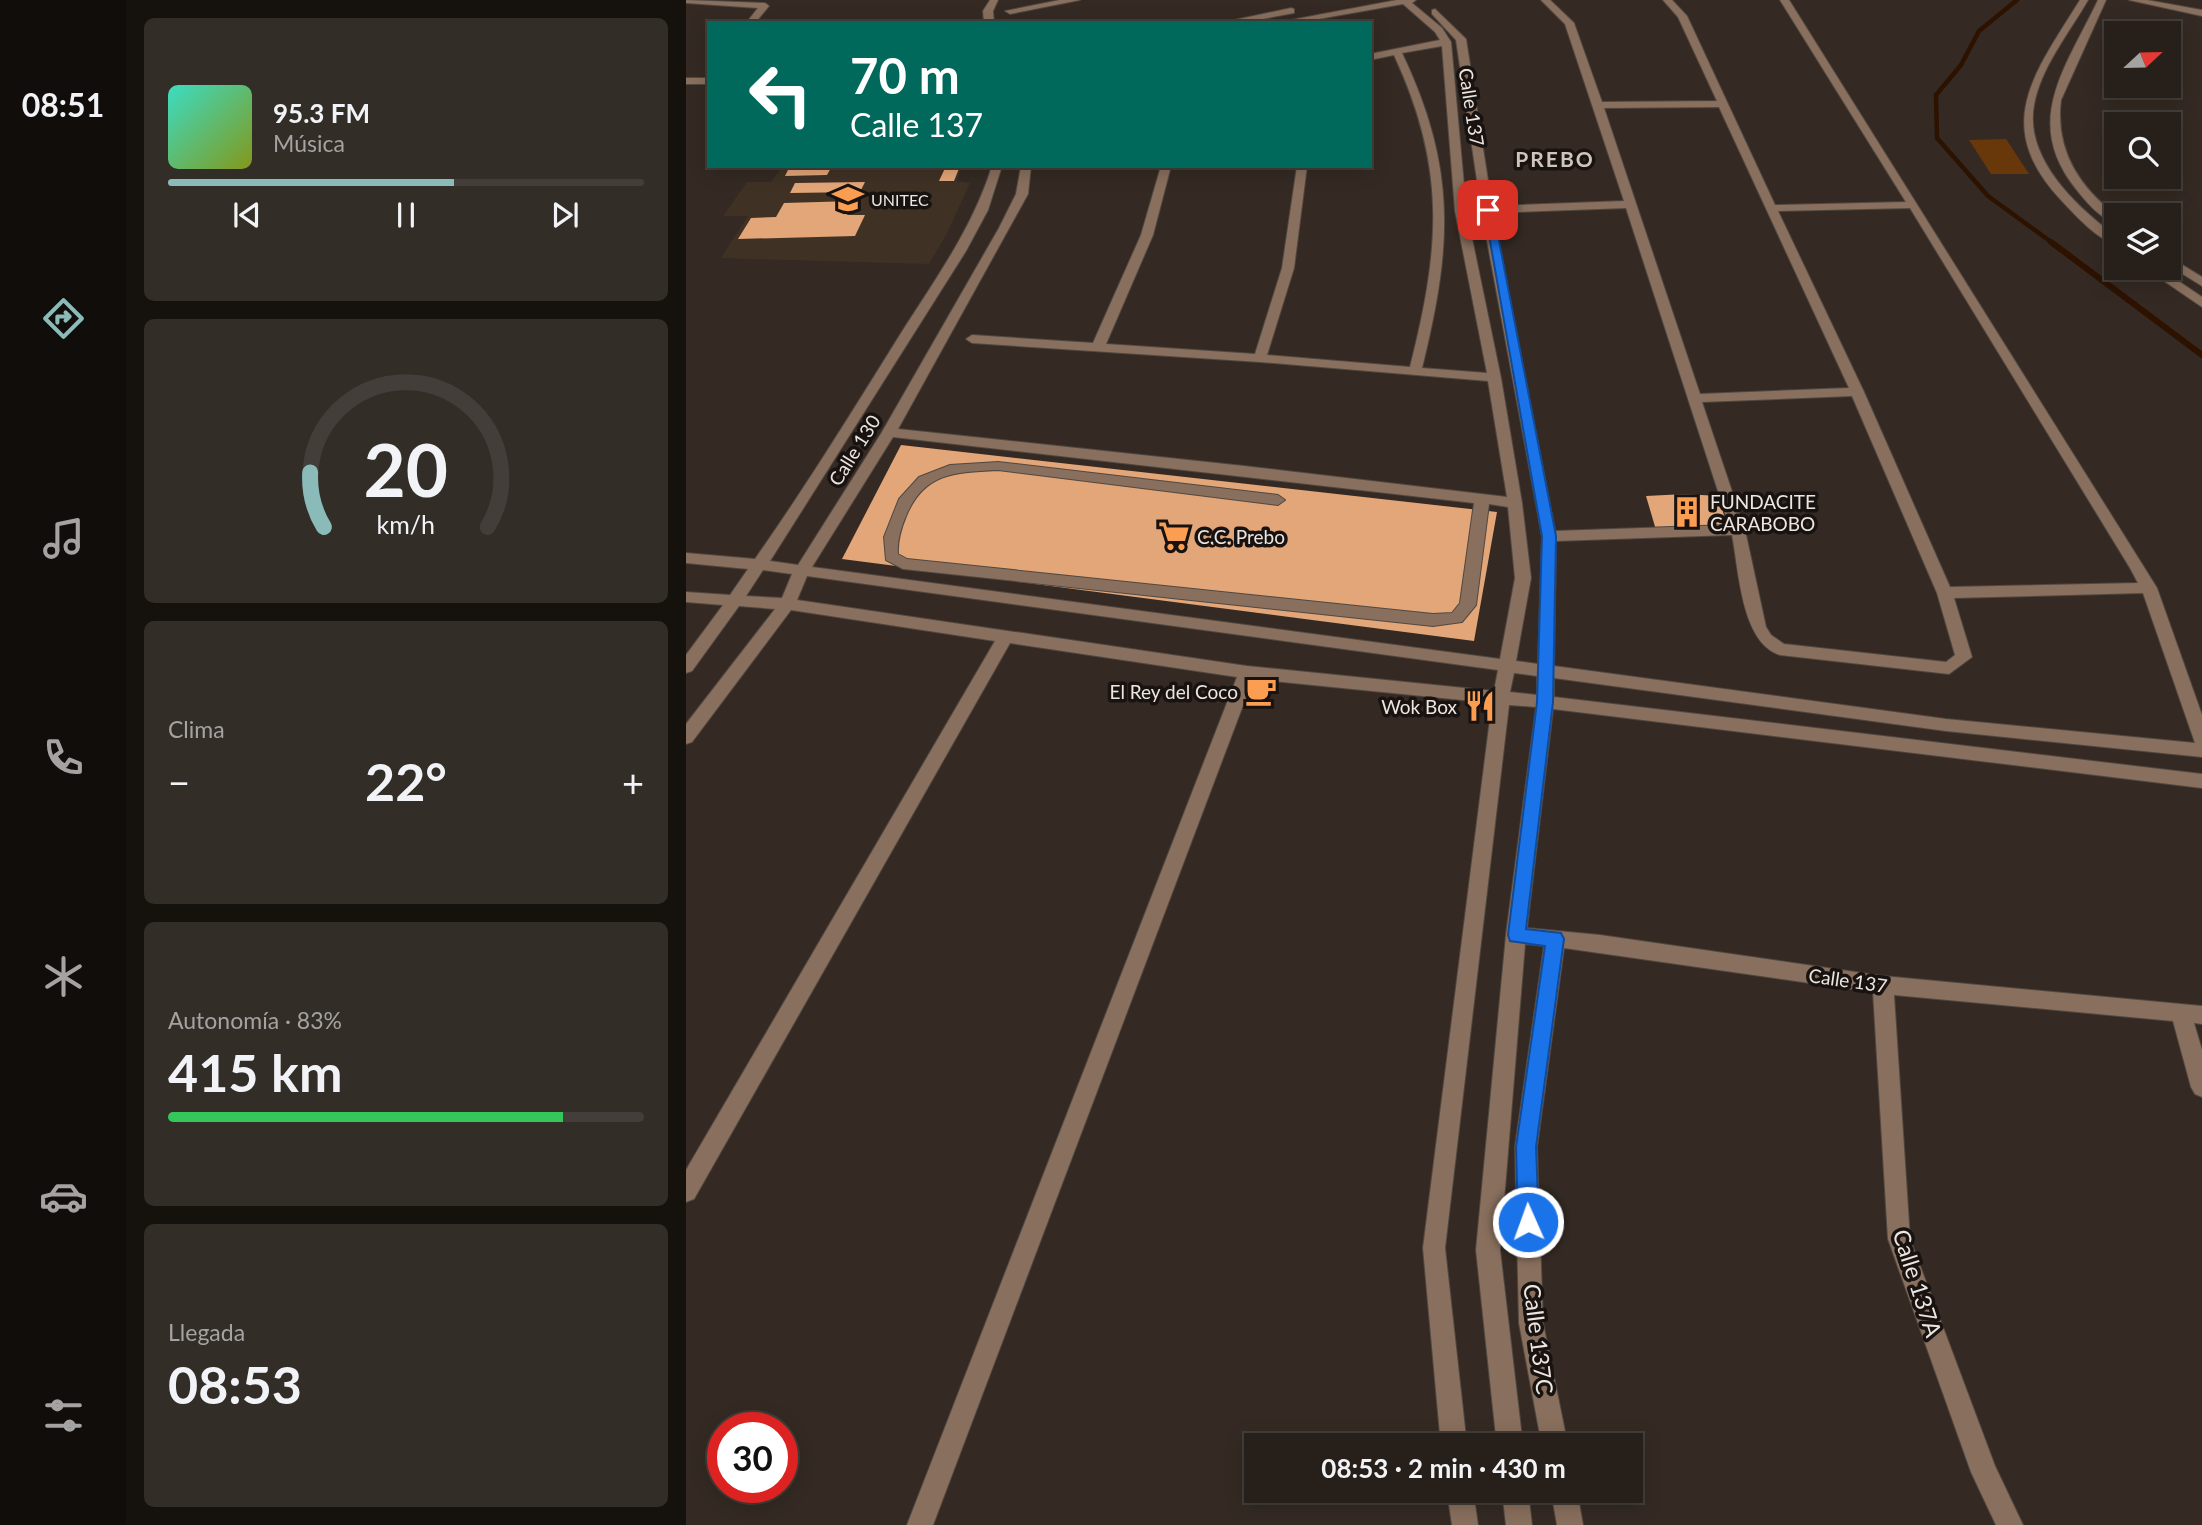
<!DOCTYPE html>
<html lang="es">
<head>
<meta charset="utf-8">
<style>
	body { margin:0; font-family:Lato,sans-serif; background:#332d27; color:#f1f3f6; height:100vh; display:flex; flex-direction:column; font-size:26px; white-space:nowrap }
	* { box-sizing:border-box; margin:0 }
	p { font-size:23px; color:#a4a3a2 }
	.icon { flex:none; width:38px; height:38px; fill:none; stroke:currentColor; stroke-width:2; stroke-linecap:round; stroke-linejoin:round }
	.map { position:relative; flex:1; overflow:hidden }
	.side { display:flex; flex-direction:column; gap:18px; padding:18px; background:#15120e; width:560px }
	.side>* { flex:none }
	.top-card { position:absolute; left:21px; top:21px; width:665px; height:147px; border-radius:0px; box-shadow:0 4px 18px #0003,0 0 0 2px #433e39; background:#00695c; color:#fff; overflow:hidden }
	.needle { width:46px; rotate:68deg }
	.fabs { position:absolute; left:1418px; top:21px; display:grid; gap:14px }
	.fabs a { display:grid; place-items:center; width:77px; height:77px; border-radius:0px; background:#27201a; box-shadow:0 4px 18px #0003,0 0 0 2px #433e39; font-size:35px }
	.speed { position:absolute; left:21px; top:1412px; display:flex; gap:14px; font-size:35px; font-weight:700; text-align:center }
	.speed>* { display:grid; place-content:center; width:91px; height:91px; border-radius:50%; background:#27201a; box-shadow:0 4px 18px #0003,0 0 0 2px #433e39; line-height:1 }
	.speed .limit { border:10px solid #d22; background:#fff; color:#111 }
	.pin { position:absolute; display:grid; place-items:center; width:60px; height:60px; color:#fff; margin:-30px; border-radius:14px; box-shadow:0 4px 10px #0006 }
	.me { position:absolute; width:77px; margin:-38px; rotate:358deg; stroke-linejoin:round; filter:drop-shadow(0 0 5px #0008) }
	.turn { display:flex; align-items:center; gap:24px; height:147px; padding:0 28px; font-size:32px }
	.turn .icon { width:91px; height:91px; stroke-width:2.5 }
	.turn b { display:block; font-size:49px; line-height:60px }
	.big { font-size:52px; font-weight:700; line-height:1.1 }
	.side .widget { flex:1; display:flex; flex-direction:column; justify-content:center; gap:10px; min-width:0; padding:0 24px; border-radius:10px; background:#332d27 }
	.side .dial { align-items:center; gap:0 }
	.dial svg { height:182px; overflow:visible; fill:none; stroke:#433e39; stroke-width:7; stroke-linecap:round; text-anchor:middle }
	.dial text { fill:#f1f3f6; stroke:none }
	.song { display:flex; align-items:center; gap:21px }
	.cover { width:84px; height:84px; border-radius:10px; background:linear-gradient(135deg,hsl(170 70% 55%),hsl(70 70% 35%)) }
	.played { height:7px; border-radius:4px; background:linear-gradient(90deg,#8bbbb9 60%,#433e39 60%) }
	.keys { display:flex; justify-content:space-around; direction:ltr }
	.heat { display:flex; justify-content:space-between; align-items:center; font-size:38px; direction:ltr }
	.charge { height:10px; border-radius:5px; background:linear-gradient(90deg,#34c759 83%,#433e39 0) }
	.trip { position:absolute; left:558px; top:1433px; width:399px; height:70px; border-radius:0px; background:#27201a; box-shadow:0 4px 18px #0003,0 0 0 2px #433e39; font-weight:700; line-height:70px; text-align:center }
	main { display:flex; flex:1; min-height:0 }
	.tab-bar { display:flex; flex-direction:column; width:126px; justify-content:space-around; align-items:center; background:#100d0a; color:#a4a3a2 }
	.tab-bar .icon { width:49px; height:49px }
	.tab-bar .current { color:#8bbbb9 }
	.tab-bar b { font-size:32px; color:#f1f3f6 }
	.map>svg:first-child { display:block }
</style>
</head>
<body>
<main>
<nav class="tab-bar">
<b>08:51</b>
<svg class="icon current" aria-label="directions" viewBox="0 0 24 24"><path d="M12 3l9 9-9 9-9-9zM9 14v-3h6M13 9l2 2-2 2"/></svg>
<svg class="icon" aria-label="music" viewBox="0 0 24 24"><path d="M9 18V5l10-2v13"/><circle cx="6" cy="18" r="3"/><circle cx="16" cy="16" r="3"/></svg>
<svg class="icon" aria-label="phone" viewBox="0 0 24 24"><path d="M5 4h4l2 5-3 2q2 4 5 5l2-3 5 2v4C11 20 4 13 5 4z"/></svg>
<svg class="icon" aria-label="climate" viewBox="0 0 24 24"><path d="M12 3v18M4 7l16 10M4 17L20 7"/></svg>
<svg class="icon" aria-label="car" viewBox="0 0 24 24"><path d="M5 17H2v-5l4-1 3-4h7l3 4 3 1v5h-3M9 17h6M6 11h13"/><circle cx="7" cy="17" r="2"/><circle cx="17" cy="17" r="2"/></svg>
<svg class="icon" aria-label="filters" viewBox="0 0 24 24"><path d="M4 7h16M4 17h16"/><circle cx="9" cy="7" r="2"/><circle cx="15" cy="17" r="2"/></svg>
</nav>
<section class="side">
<div class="widget">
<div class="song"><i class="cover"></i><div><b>95.3 FM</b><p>Música</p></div></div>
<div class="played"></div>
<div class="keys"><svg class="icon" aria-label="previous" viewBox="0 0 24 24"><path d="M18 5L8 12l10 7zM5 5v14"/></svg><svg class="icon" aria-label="pause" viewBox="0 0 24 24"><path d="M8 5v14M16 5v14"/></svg><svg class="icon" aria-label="next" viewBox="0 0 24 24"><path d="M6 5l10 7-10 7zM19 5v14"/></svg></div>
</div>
<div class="widget dial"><svg viewBox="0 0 100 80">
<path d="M14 69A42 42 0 1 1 86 69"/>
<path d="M14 69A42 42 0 0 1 8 45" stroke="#8bbbb9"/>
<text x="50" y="56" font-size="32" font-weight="700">20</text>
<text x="50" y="72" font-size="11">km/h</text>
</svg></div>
<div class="widget"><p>Clima</p>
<div class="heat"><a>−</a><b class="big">22°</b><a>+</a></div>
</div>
<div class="widget"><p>Autonomía · 83%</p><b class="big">415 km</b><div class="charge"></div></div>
<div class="widget"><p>Llegada</p><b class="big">08:53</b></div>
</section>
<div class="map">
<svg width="1516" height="1525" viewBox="0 0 1516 1525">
	<rect width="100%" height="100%" fill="#342a23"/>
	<path fill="#403125" d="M 97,166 L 275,166 L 271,181 L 284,183 L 261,233 L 243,264 L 35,258 L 62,216 L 37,216 L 61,182 L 85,182 Z"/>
	<path fill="#68370a" d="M 1320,139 L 1343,174 L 1305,174 L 1283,140 Z"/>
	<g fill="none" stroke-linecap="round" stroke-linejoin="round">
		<path stroke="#2d1200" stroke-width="4.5" d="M 1331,0 L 1293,31 L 1275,65 L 1250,95 L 1251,138 L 1302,196 L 1368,244"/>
		<path stroke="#2d1200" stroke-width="6" d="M 1365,242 L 1516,355"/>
	</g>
	<g fill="#e3a679">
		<path d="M 104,166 L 146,166 L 141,175 L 99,176 Z"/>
		<path d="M 260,166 L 274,166 L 268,181 L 253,181 Z"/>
		<path d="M 179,182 L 174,192 L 104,193 L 109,183 Z"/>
		<path d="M 168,201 L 161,215 L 179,215 L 169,236 L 52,239 L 65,218 L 90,217 L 98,203 Z"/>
		<path d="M 215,445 L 811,512 L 788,641 L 156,559 Z"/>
		<path d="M 999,494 L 1032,496 L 1042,528 L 970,530 L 960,496 Z"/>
	</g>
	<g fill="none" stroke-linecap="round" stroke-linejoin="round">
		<defs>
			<g id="minor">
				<path d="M 0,0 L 79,3 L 83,6 L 69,23 L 60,23 L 72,8 L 0,3 Z"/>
				<path d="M 304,0 L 312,0 L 307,11 L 308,23 L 298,23 L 297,11 Z"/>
				<path d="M 374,0 L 394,0 L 324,14 L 319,11 Z"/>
				<path d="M 711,0 L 730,0 L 726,3 L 756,28 L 765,42 L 780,207 L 795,207 L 770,40 L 746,14 L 746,10 L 749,9 L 780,39 L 806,206 L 938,201 L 879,24 L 855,0 L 864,0 L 888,23 L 916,102 L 1031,101 L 992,17 L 977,0 L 986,0 L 1001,16 L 1089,205 L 1220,202 L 1094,0 L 1103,0 L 1471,588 L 1516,715 L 1516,757 L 1260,731 L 868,678 L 868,697 L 1516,774 L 1516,788 L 867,709 L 841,928 L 914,935 L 1197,976 L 1516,1006 L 1516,1024 L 1508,1023 L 1516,1050 L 1516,1097 L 1509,1094 L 1505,1087 L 1487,1021 L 1208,995 L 1224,1239 L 1309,1466 L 1337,1525 L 1310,1525 L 1285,1472 L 1202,1239 L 1187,992 L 878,948 L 851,1147 L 857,1323 L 882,1446 L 856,1446 L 833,1323 L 829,1147 L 858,946 L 839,944 L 814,1250 L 837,1446 L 811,1446 L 790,1250 L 820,935 L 850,707 L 823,705 L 759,1248 L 781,1446 L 755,1446 L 737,1248 L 806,703 L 567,679 L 247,1525 L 221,1525 L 551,677 L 324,643 L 8,1199 L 0,1202 L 0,1170 L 309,641 L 105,610 L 6,742 L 0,744 L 0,724 L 89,609 L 53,606 L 6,671 L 0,673 L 0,655 L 37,605 L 0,602 L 0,592 L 44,595 L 62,569 L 0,563 L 0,553 L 69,559 C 121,485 169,407 217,330 C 251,277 287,227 306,166 L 316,166 L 302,210 L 280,251 L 84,561 L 112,565 L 196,432 L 313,228 L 330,194 L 335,166 L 345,166 L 342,194 L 212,429 L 558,466 L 821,497 L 802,381 L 574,362 L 286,343 L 280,339 L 286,335 L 407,343 L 455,235 L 475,166 L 485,166 L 467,235 L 420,344 L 569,354 L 596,268 L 611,166 L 621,166 L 608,268 L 581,355 L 724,367 C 754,248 761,169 708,55 L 684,60 L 684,54 L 754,40 L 749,32 L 717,4 L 610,23 L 589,23 ZM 756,46 L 769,211 L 801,373 L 736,368 C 766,246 771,169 716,53 ZM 1033,107 L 1163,388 L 1014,394 L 918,108 ZM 940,208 L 1043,525 L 869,531 L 807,213 ZM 1224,208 L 1444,568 L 1452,583 L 1264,587 L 1178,392 L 1092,211 ZM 781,214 L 796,214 L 856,536 L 852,664 L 830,661 L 845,578 L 836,503 L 815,378 ZM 1166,396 L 1251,593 L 1269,655 L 1260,662 L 1098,644 L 1085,635 L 1080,627 L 1059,530 L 1016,402 ZM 207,437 L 788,503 L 774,603 L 766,613 L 747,614 L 221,559 L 212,554 C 211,540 215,528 220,516 C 238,472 270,472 312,470 L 592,505 L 599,500 L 592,495 L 312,462 L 264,465 L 233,477 L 213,499 L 198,537 L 200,560 L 217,569 L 747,626 L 776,622 L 790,605 L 803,504 L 822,507 L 829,578 L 814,659 L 126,567 ZM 1046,535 C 1053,570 1055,643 1094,655 L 1263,674 L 1286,657 L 1268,598 L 1457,593 L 1509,743 L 1260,719 L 868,666 L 870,541 ZM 77,570 L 106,574 L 96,598 L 60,596 ZM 121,576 L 812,670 L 808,691 L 561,666 L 111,600 ZM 828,673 L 851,676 L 851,695 L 824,692 Z"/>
				<path d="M 1394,0 L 1402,0 C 1383,33 1355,67 1348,105 C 1338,159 1392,208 1430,236 L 1430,245 C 1410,238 1390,216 1376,201 C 1304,125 1349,73 1394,0 Z"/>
				<path d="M 1412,0 L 1420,0 L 1375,100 C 1369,149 1392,186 1430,215 L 1430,224 C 1414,218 1400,202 1390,189 C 1335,121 1381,66 1412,0 Z"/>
				<path d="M 1443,0 L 1461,0 L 1516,10 L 1516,16 Z"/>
				<path d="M 605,8 L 608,9 L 608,13 L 555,23 L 534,23 Z"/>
				<rect x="0" y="78" width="23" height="6"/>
				<path d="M 1482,256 L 1516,277 L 1516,286 L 1482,265 Z"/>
				<path d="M 1459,268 L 1473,268 L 1516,297 L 1516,307 Z"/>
				<path d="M 761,1491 L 787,1491 L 792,1525 L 766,1525 Z"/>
				<path d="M 816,1491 L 842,1491 L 846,1525 L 820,1525 Z"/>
				<path d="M 865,1491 L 891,1491 L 897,1525 L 871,1525 Z"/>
			</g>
		</defs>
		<use href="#minor" stroke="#514841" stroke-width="2"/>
		<use href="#minor" fill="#896f5d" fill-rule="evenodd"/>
	</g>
	<path fill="#1a73e8" stroke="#114b97" stroke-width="2" d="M 798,207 L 807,210 L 870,536 L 867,702 L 840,929 L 875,933 L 878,939 L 850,1147 L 853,1222 L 850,1230 L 842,1233 L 835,1230 L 832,1222 L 830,1147 L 859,946 L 824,941 L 822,935 L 851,702 L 856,536 Z"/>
	<defs>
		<symbol id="university-bare" viewBox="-9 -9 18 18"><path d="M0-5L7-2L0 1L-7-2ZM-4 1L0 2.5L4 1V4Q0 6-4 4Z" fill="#fc9e52" stroke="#181310" stroke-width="2.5" paint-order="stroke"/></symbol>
		<symbol id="building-bare" viewBox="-9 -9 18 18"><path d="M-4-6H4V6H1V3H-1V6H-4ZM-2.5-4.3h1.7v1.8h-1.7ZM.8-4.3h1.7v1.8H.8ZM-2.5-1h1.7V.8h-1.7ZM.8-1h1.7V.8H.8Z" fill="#fc9e52" stroke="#181310" stroke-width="2.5" paint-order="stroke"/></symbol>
		<symbol id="supermarket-bare" viewBox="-9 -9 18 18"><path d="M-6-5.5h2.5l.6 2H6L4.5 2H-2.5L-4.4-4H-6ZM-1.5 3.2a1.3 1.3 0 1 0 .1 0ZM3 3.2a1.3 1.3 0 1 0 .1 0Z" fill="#fc9e52" stroke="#181310" stroke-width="2.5" paint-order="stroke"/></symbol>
		<symbol id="cafe-bare" viewBox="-9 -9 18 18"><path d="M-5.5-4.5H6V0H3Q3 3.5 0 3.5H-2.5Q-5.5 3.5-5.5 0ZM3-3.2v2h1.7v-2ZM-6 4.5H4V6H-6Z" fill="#fc9e52" stroke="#181310" stroke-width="2.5" paint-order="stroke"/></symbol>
		<symbol id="restaurant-bare" viewBox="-9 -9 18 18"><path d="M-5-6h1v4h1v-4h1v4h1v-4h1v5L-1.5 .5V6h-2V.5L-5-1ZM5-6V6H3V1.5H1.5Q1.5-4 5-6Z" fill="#fc9e52" stroke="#181310" stroke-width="2.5" paint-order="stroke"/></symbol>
	</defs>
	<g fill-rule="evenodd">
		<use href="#university-bare" x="140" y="177" width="44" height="44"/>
		<use href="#building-bare" x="979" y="490" width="44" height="44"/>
		<use href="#supermarket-bare" x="466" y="514" width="44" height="44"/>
		<use href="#cafe-bare" x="553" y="669" width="44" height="44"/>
		<use href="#restaurant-bare" x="772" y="684" width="44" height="44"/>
	</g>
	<g text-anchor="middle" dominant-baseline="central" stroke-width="7" stroke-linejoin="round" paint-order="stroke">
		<g font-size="16" fill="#ece5e0" stroke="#181310" text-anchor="start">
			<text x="185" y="199">UNITEC</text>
		</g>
		<g font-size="19" fill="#ece5e0" stroke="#181310">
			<text transform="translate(786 107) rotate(81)">Calle 137</text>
			<text transform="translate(168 450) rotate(-58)">Calle 130</text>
			<text transform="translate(1162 980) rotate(8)">Calle 137</text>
		</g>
		<g font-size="19" fill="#ece5e0" stroke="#181310" text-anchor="start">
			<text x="1024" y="501">FUNDACITE<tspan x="1024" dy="22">CARABOBO</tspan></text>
			<text x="511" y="536">C.C. Prebo</text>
			<text x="552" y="691" text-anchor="end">El Rey del Coco</text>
			<text x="771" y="706" text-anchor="end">Wok Box</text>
		</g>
		<g font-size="21" font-weight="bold" letter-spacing="2" fill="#d0c3ba" stroke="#181310">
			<text x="869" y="158">PREBO</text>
		</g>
		<g font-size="23" fill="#ece5e0" stroke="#181310">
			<text transform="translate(1232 1283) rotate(72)">Calle 137A</text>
			<text transform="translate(853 1339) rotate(83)">Calle 137C</text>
		</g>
	</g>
</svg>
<div class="fabs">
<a><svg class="needle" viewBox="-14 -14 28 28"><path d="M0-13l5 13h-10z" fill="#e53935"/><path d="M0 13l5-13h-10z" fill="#a4a3a2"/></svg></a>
<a><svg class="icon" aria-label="search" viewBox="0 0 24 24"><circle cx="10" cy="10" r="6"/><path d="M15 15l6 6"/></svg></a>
<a><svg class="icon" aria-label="layers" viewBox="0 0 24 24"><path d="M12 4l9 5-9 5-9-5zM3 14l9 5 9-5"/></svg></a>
</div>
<div class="speed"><div class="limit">30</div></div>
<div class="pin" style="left:802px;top:210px;background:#d93025"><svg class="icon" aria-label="arrive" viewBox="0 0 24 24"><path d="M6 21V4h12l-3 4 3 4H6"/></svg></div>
<svg class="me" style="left:842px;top:1222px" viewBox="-20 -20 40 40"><circle r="17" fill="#1a73e8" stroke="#fff" stroke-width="3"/><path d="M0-11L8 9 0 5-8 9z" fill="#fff"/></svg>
<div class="trip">08:53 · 2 min · 430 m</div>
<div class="top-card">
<div class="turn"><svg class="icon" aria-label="left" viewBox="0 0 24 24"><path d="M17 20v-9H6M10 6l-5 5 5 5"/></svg><div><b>70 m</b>Calle 137</div></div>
</div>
</div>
</main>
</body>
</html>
